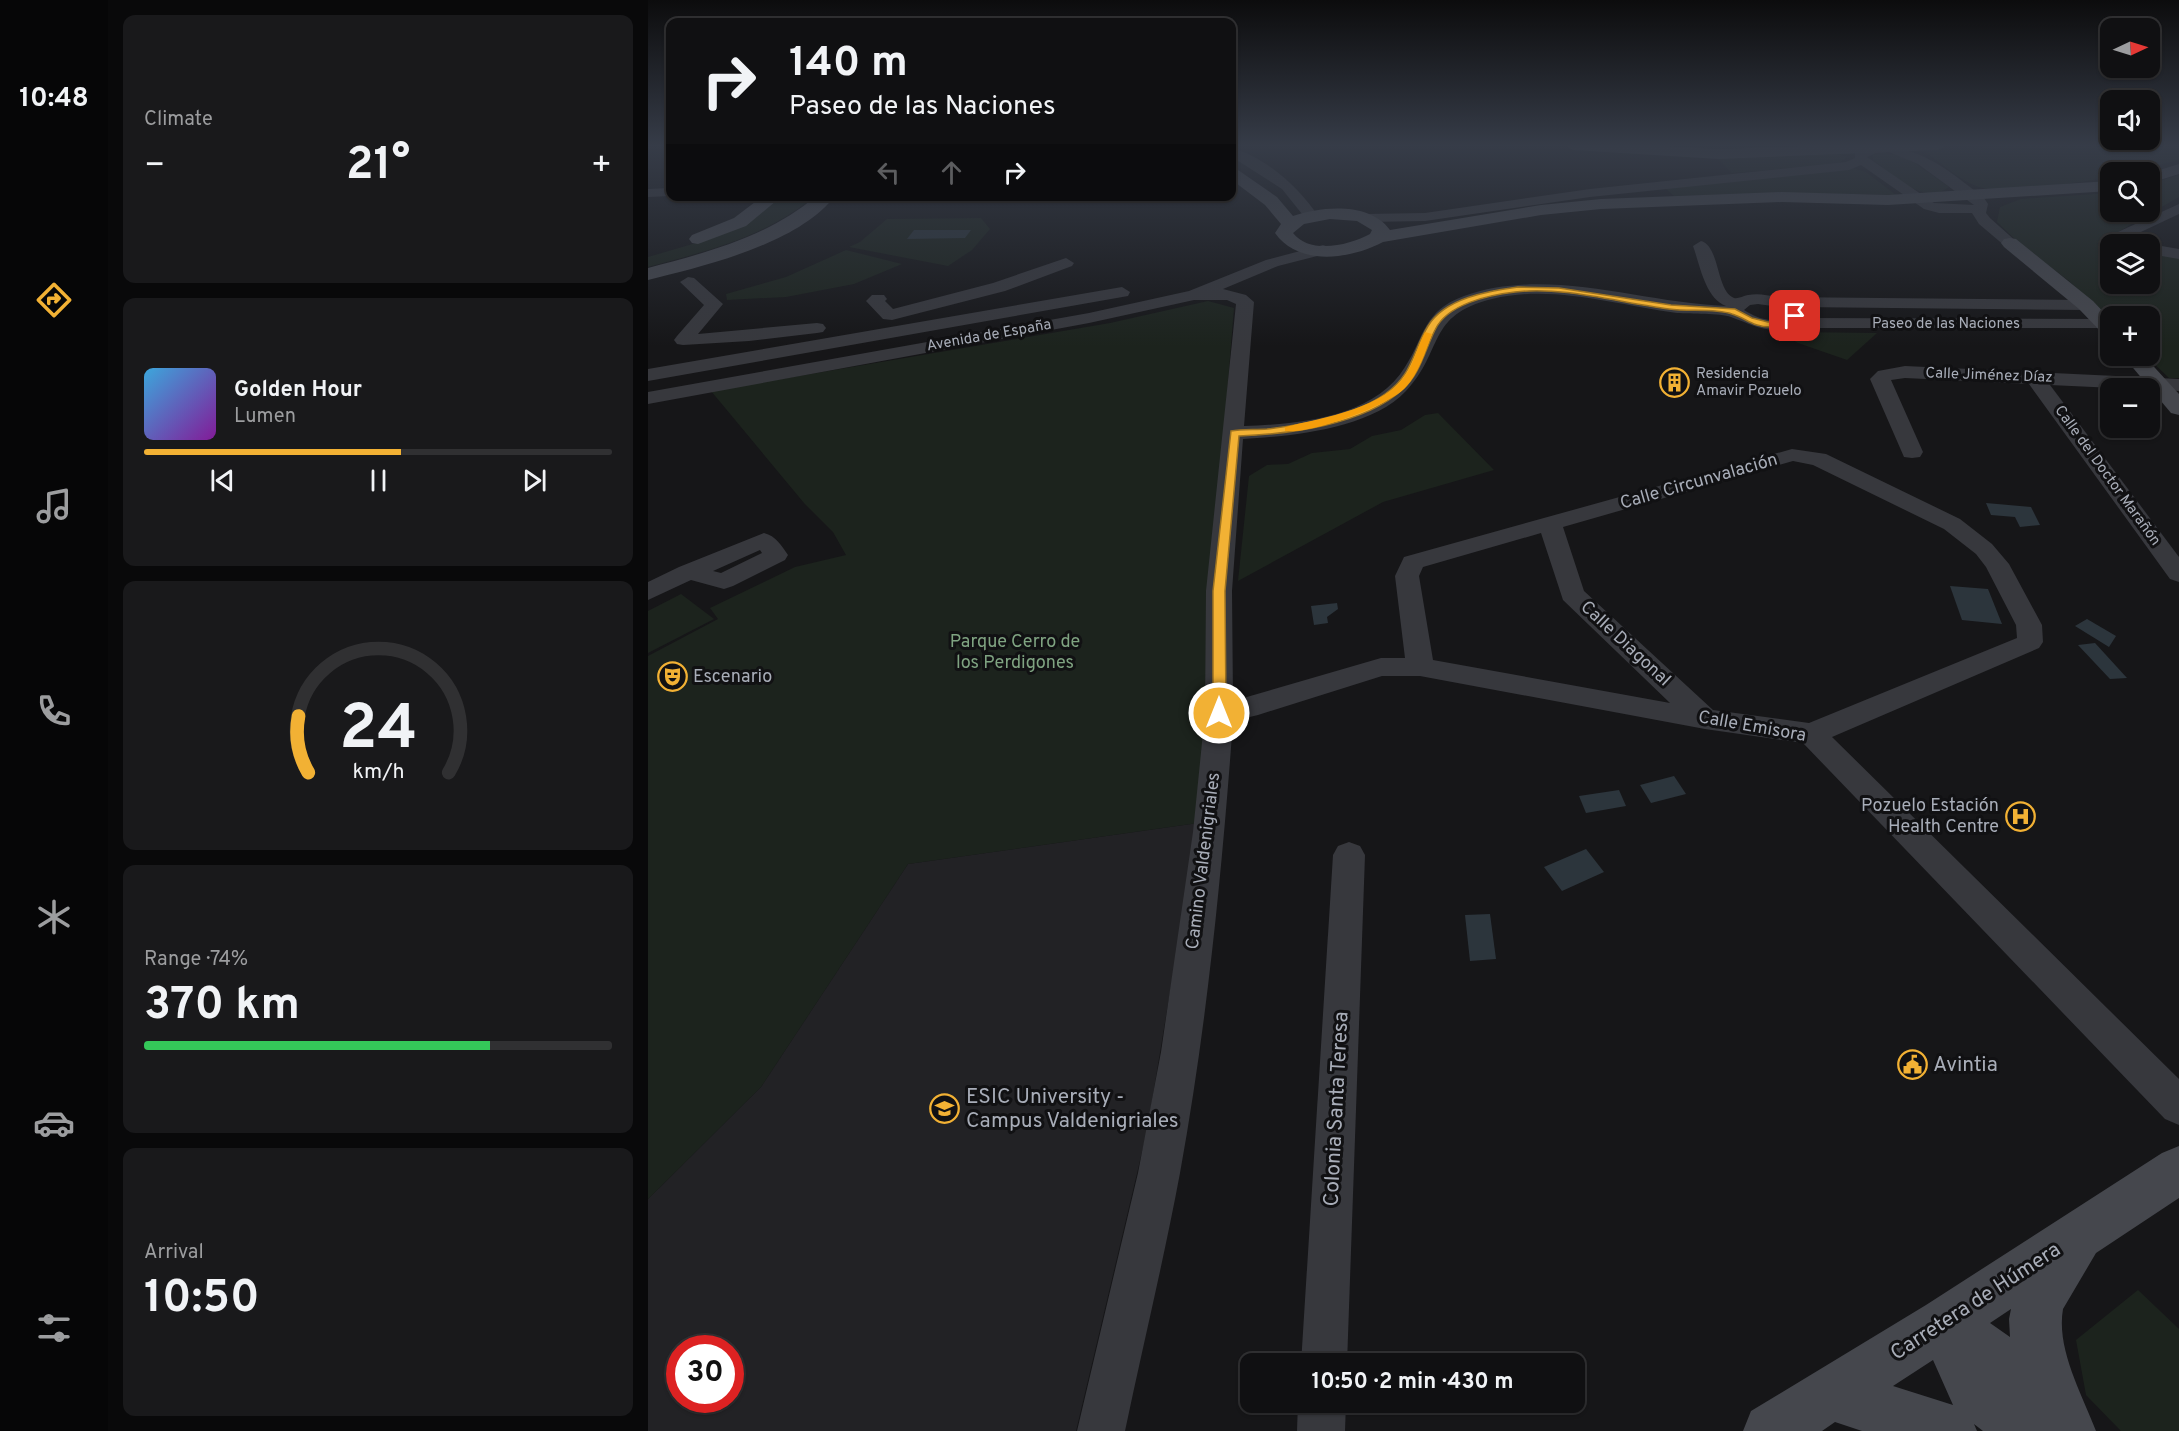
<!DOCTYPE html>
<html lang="en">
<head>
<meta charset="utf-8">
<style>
	body { margin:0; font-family:Overpass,sans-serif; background:#19191b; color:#f1f3f6; height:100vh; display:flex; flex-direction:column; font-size:22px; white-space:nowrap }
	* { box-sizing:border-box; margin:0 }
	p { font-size:20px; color:#9c9d9f }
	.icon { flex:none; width:33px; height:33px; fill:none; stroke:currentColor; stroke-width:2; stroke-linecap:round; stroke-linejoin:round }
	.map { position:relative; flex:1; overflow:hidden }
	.side { display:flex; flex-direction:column; gap:15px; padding:15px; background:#09090a; width:540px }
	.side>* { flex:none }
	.guide { position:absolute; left:18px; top:18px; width:570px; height:183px; border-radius:12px; box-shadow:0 2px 4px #0004,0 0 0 2px #303032; background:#101012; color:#f1f3f6; overflow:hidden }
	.needle { width:39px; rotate:86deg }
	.tools { position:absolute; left:1452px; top:18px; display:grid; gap:12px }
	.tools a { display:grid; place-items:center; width:60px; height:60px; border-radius:12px; background:#101012; box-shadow:0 2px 4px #0004,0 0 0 2px #303032; font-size:30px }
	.speed { position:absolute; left:18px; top:1335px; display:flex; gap:12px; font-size:30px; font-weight:700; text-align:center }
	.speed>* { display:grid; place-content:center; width:78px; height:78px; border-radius:50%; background:#101012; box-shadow:0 2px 4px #0004,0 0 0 2px #303032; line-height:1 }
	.speed .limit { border:9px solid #d22; background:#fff; color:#111 }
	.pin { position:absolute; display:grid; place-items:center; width:51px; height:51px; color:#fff; margin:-26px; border-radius:12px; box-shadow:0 3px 9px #0006 }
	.me { position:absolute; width:66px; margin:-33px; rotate:0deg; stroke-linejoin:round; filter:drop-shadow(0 0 4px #0008) }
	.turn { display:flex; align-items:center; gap:21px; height:126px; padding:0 24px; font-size:27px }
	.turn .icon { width:78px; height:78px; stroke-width:2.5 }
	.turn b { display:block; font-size:42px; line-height:51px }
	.lanes { display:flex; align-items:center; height:57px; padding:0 24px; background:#0003; justify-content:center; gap:30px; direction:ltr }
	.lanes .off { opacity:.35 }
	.big { font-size:45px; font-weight:700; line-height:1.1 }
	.side .widget { flex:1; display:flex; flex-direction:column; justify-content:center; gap:9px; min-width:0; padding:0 21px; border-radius:12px; background:#19191b }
	.side .dial { align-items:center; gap:0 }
	.dial svg { height:156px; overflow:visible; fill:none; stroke:#303032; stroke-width:7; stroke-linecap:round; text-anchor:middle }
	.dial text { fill:#f1f3f6; stroke:none }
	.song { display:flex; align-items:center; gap:18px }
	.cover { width:72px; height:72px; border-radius:9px; background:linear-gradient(135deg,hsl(200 70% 55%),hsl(290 70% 35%)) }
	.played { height:6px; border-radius:3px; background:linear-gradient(90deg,#f2b134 55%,#303032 55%) }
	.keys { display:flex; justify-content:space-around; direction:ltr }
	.heat { display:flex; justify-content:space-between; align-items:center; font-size:33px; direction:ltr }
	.charge { height:9px; border-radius:4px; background:linear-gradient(90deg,#34c759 74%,#303032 0) }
	.trip { position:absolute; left:592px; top:1353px; width:345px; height:60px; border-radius:12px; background:#101012; box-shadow:0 2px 4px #0004,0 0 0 2px #303032; font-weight:700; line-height:60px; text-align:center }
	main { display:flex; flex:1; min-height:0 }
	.menu { display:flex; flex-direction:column; width:108px; justify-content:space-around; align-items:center; background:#060607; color:#9c9d9f }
	.menu .icon { width:42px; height:42px }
	.menu .current { color:#f2b134 }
	.menu b { font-size:27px; color:#f1f3f6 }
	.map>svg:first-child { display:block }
</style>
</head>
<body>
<main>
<nav class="menu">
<b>10:48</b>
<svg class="icon current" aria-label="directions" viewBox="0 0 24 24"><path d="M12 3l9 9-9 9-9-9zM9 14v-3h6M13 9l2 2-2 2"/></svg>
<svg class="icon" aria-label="music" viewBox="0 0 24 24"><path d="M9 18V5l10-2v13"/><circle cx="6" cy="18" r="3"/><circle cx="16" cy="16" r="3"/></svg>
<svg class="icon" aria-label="phone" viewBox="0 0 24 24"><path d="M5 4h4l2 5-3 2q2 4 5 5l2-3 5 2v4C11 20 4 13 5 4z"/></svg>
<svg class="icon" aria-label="climate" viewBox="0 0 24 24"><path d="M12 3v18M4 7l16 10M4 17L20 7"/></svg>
<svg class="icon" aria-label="car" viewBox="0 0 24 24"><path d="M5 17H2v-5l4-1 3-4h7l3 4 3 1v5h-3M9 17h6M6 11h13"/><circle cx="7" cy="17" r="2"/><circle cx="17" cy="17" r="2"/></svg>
<svg class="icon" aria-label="filters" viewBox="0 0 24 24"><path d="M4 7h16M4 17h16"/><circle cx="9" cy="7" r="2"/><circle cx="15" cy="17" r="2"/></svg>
</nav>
<section class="side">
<div class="widget"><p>Climate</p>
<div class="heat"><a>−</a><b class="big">21°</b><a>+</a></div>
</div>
<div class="widget">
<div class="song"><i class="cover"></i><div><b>Golden Hour</b><p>Lumen</p></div></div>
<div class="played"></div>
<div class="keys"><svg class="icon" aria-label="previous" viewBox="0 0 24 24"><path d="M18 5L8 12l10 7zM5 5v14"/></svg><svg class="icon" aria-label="pause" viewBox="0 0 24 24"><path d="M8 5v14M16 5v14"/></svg><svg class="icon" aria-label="next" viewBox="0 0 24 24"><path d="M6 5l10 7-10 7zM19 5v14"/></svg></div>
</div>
<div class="widget dial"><svg viewBox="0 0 100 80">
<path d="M14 69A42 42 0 1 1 86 69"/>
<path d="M14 69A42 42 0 0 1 9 40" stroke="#f2b134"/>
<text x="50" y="56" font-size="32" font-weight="700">24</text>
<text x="50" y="72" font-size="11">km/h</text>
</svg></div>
<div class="widget"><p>Range · 74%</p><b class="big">370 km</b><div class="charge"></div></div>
<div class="widget"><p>Arrival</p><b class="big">10:50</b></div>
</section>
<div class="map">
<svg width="1531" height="1431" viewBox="0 0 1531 1431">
	<rect width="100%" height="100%" fill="#161618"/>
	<path fill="#222225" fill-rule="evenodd" d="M 550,823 L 499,1131 L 428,1431 L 0,1431 L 0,1199 L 113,1087 L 260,864 ZM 32,1348 L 82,1348 L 82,1400 L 32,1400 Z"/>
	<g fill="#1c231d">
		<path d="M 1364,146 L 1531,146 L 1531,160 L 1481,172 L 1462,172 L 1462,177 C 1436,182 1349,195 1328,186 C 1310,179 1293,163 1277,152 L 1282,150 Z"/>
		<path d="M 1235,153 L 1258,157 L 1301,187 C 1276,207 1244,174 1225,160 L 1225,155 Z"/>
		<path d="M 1189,154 L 1200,157 L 1189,164 L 1084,173 L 1069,158 Z"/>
		<path d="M 1205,168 L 1218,172 L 1248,195 L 1137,193 L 1026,196 L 1017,188 Z"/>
		<path d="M 1531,175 L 1531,197 L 1449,244 L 1462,246 L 1462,284 L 1502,284 L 1502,253 L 1531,258 L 1531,378 L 1521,378 L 1498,356 L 1502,356 L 1502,316 L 1462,316 L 1462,320 L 1421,281 L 1371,243 L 1349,222 L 1352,207 L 1373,199 L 1462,193 L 1462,212 L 1502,212 L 1502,184 Z"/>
		<path d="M 132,197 L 166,197 C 114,238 63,250 0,267 L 0,257 L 48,243 Z"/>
		<path d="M 333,218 L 342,229 L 324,250 L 300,266 L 201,247 L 212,242 L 239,219 Z"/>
		<path d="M 198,250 L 254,264 L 206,284 L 138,297 L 79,300 L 78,294 L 138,277 Z"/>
		<path d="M 560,301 L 586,308 L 564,580 L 563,729 L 550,823 L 260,864 L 113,1087 L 0,1199 L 0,656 L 70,619 L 62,608 L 147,567 L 198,555 L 185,532 L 156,503 L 63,391 L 462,323 Z"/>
		<path d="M 1146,332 L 1229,333 L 1199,360 L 1150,343 L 1142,338 Z"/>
		<path d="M 790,413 L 846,470 L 735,502 L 590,581 L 601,476 L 619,465 L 640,464 L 664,453 L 702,449 L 724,436 L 753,430 L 777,415 Z"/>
		<path d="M 33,594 L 66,619 L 0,653 L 0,611 Z"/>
		<path d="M 1490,1290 L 1531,1329 L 1531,1431 L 1473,1431 L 1438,1395 L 1428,1340 Z"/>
	</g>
	<g fill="#2c353c">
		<path d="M 266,230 L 323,230 L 317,238 L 259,239 Z"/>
		<path d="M 1338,503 L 1383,507 L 1392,525 L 1372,527 L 1367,517 L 1343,515 Z"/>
		<path d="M 1302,586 L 1340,589 L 1354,624 L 1314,620 Z"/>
		<path d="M 689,603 L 690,609 L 679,617 L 680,623 L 666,625 L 663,606 Z"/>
		<path d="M 1439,619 L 1468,636 L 1461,647 L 1427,626 Z"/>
		<path d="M 1447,643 L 1479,678 L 1462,679 L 1430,645 Z"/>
		<path d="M 1026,776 L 1038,794 L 1003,803 L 992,785 Z"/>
		<path d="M 971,790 L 978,806 L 938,813 L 931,796 Z"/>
		<path d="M 938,849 L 956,872 L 914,891 L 896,867 Z"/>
		<path d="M 842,914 L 848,959 L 822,961 L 817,915 Z"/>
	</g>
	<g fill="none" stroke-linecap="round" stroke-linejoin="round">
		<g fill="#37383d" fill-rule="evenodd">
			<path d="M 1221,146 C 1274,146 1296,167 1336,198 L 1340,204 L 1338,213 L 1342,218 L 1370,243 L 1362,248 L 1357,246 L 1331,224 L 1324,213 L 1291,213 L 1276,209 L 1213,165 L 1201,170 L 942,197 L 777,221 L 718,222 L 711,218 L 718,214 L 777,213 L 942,189 L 1198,162 L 1207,158 L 1207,152 ZM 1241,152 L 1270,164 L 1326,205 L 1286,203 L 1219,157 L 1228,153 Z"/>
			<path d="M 584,148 C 617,157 652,188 670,216 L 668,219 L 658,219 L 634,189 L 584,157 Z"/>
			<path d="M 22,188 L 22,196 L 0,197 L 0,189 Z"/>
			<path d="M 1531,204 L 1531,214 L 1478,239 L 1484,244 L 1462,245 L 1456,240 L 1459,237 Z"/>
			<path d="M 1053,241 C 1072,246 1068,291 1086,298 C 1090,299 1095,296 1100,295 C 1110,293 1119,295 1129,297 L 1438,300 L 1444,301 L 1447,305 L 1444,309 L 1438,310 L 1151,307 L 1156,312 L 1155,318 L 1457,319 L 1462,320 L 1462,328 L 1140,328 C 1118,334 1103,324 1083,317 C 1072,313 1043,314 1029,313 C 969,305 904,284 844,299 C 778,315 796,351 758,391 C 722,429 645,436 595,439 L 584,591 L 585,701 L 733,658 L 757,658 L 747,576 L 756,557 L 1144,449 L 1178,454 L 1312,519 L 1344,544 L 1361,564 L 1394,625 L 1395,642 L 1391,648 L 1184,737 L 1531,1079 L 1531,1125 L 1517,1119 L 1155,743 L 1057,729 L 772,676 L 734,676 L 610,715 L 585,721 C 574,872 559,1024 532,1173 C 516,1259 495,1345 477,1431 L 429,1431 L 490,1173 L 513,1052 L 545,832 L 557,713 L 558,591 L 588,304 L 579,300 L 546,300 L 441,323 L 0,404 L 0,392 L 441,313 L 541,291 L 618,260 L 675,245 L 681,247 L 683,250 L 681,253 L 630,266 L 575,289 L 598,295 L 606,302 L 596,426 C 650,424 726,418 757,367 C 777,336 775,311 816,296 C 900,266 992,303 1078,306 C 1057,298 1052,265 1045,246 ZM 1110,304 L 1124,306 L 1138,315 C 1125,325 1109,318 1096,310 L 1102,305 ZM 1145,461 L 1165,465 L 1296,529 L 1328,554 L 1338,567 L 1368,625 L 1369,638 L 1161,723 L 1065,710 L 936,591 L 915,527 ZM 893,533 L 915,600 L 1022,703 L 785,660 L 771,576 L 775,567 Z"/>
			<path d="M 1501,244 L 1502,244 L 1531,249 L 1531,259 L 1502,254 Z"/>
			<path d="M 418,258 L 426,263 L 424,266 L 357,291 L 244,320 L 235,319 L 218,301 L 224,295 L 236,295 L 239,299 L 237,301 L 245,309 L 345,283 Z"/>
			<path d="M 40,277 L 46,278 L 75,304 L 50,334 L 169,323 L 175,324 L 178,328 L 175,332 L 169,333 L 101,341 L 35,345 L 29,344 L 26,340 L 29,336 L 56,305 L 32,282 Z"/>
			<path d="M 474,287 L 482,292 L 480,296 L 0,381 L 0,369 Z"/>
			<path d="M 1257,366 L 1531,379 L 1531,391 L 1402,385 L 1531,557 L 1531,582 L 1522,579 L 1381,384 L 1257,378 L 1243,380 L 1275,452 L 1272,457 L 1264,458 L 1256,457 L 1222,379 L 1230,371 Z"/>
			<path d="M 116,533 C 128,536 133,545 140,555 L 137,560 L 85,586 L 76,589 L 43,580 L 0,600 L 0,582 L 31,567 ZM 112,550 L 114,553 L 73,573 L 65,571 Z"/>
			<path d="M 701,842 L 712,846 L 717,855 L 699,1364 L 653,1364 L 685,855 L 690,846 Z"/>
			<path d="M 650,1402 L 698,1402 L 697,1431 L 649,1431 Z"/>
		</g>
		<g fill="#45474d" fill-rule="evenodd">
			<path d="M 918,146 L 1007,146 L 1071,149 L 1168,146 L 1297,146 L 1290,150 L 1071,159 L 925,150 Z"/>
			<path d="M 1531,164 L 1531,174 L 1502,183 L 1502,173 Z"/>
			<path d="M 584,168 L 590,170 L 629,197 L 645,216 C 674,206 722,202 742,230 L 893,205 L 953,199 L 1134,192 L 1240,195 L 1462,181 L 1462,191 L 1240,205 L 1134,202 L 953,209 L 893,215 L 735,242 C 703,259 651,267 627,233 L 633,224 L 617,205 L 584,180 ZM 682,219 L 709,221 L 724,230 L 722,234 C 702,245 662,255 645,233 L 656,224 Z"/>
			<path d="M 115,196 L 134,196 L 98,226 L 50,244 L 44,243 L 41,239 L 44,235 L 86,218 Z"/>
			<path d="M 168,196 L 187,196 C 150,244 56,266 0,280 L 0,268 C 60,252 120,237 168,196 Z"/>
			<path d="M 1362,238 L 1368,239 L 1445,301 L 1462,319 L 1462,336 L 1455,334 L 1431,309 L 1356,247 L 1353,243 L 1356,239 Z"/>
			<path d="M 1475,356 L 1496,356 L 1531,394 L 1531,415 L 1523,413 Z"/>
			<path d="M 1531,1146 L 1531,1198 L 1448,1253 L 1415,1309 C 1408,1349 1434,1394 1448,1431 L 1335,1431 L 1326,1424 L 1329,1431 L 1214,1431 L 1187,1422 L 1174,1431 L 1095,1431 L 1103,1411 L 1278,1305 L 1514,1153 ZM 1363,1309 L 1361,1319 L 1362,1337 L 1342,1323 ZM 1285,1360 L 1305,1405 L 1245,1386 Z"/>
		</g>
	</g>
	<linearGradient id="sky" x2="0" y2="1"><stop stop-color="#0c0c0d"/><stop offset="0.42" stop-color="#363c48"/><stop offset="1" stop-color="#363c48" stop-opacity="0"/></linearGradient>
	<rect width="1531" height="346" fill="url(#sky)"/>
	<path fill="#f2b134" stroke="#9d7322" stroke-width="1.5" d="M 870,287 L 911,288 L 1023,305 L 1087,309 L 1104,318 L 1120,322 L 1136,320 L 1147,314 L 1151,316 C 1143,325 1134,326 1123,327 C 1104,327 1098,318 1084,314 C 1065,308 1041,312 1021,309 C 972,303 915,286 867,292 C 841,295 799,304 787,330 C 777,350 772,374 755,389 C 716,425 641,434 591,436 L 577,591 L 578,713 L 576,717 L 567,717 L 565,713 L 565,591 L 583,431 C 594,429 607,430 619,429 C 654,425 708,415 737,394 C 765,375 764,352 780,326 C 797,298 840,291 870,287 Z"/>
	<path fill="#f59e0b" d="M 777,332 L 784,334 C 777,353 771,373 757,388 C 740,406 661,435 637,431 L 637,427 C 676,417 738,409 760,371 C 767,359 770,345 777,332 Z"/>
	<defs>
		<symbol id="building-ring" viewBox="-11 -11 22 22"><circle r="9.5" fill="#111113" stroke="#f2b134" stroke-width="1.5"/><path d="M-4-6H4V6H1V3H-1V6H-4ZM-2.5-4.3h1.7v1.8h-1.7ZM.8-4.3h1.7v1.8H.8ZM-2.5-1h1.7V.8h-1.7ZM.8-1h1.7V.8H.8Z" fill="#f2b134"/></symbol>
		<symbol id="theatre-ring" viewBox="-11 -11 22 22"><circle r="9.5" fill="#111113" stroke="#f2b134" stroke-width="1.5"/><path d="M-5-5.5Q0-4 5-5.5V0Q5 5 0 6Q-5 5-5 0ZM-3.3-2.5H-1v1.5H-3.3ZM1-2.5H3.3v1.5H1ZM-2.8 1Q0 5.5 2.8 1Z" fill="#f2b134"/></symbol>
		<symbol id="hospital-ring" viewBox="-11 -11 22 22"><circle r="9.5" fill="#111113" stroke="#f2b134" stroke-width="1.5"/><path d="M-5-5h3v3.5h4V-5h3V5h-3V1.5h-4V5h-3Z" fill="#f2b134"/></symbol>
		<symbol id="civic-ring" viewBox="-11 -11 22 22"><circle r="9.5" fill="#111113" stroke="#f2b134" stroke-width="1.5"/><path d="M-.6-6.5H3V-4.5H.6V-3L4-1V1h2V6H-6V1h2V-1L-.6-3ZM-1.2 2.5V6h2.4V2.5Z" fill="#f2b134"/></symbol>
		<symbol id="university-ring" viewBox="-11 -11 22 22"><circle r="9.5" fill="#111113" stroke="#f2b134" stroke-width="1.5"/><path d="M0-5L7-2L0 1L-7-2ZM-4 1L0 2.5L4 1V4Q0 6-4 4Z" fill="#f2b134"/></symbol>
	</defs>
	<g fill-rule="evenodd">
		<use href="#building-ring" x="1010" y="366" width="33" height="33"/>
		<use href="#theatre-ring" x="8" y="660" width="33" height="33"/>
		<use href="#hospital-ring" x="1356" y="800" width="33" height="33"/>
		<use href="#civic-ring" x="1248" y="1048" width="33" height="33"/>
		<use href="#university-ring" x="280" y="1092" width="33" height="33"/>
	</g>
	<g text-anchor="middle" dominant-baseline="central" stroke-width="6" stroke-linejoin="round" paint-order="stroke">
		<g font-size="15" fill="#a8adb8" stroke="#111113">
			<text x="1298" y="324">Paseo de las Naciones</text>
			<text transform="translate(341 336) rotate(-10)">Avenida de España</text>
			<text transform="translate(1341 376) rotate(2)">Calle Jiménez Díaz</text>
			<text transform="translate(1459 476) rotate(54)">Calle del Doctor Marañón</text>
		</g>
		<g font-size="15" fill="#a8adb8" stroke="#111113" text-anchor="start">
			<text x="1048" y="374">Residencia<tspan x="1048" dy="17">Amavir Pozuelo</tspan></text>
		</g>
		<g font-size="18" fill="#a8adb8" stroke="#111113">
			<text transform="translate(1051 482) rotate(-16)">Calle Circunvalación</text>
			<text transform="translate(977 644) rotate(43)">Calle Diagonal</text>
			<text transform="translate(1104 727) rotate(10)">Calle Emisora</text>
			<text transform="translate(556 861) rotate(-83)">Camino Valdenigriales</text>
		</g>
		<g font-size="18" fill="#7fa381" stroke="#111113">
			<text x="367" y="642">Parque Cerro de<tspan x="367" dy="21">los Perdigones</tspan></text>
		</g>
		<g font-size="18" fill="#a8adb8" stroke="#111113" text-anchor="start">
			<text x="45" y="677">Escenario</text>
			<text x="1351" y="806" text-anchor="end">Pozuelo Estación<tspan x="1351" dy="21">Health Centre</tspan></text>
		</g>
		<g font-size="21" fill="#a8adb8" stroke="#111113" text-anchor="start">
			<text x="1285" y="1065">Avintia</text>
			<text x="318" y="1097">ESIC University -<tspan x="318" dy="24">Campus Valdenigriales</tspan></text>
		</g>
		<g font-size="21" fill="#a8adb8" stroke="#111113">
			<text transform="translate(689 1109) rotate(-87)">Colonia Santa Teresa</text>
			<text transform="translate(1328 1302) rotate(-33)">Carretera de Húmera</text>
		</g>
	</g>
</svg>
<div class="tools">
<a><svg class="needle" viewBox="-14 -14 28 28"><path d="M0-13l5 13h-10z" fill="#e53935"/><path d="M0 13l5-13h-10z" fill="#9c9d9f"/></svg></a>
<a><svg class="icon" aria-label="sound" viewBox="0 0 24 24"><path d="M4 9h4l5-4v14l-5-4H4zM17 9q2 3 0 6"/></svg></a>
<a><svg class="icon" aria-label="search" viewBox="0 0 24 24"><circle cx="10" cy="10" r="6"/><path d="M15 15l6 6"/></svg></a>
<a><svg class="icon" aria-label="layers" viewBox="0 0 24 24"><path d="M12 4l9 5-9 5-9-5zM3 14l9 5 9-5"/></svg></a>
<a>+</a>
<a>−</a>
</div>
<div class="speed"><div class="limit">30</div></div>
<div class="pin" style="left:1147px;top:316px;background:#d93025"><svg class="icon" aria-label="arrive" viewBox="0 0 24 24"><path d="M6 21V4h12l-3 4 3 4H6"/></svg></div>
<svg class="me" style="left:571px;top:713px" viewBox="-20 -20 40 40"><circle r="17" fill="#f2b134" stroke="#fff" stroke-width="3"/><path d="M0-11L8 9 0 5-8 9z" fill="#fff"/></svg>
<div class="trip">10:50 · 2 min · 430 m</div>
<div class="guide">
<div class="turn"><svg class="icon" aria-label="right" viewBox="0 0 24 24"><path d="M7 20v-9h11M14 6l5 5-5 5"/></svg><div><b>140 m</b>Paseo de las Naciones</div></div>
<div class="lanes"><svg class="icon off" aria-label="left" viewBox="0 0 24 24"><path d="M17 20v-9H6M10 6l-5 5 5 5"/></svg><svg class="icon off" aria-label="ahead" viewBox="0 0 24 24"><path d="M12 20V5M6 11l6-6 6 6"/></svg><svg class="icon" aria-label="right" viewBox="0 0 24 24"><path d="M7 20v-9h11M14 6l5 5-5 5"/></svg></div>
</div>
</div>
</main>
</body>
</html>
